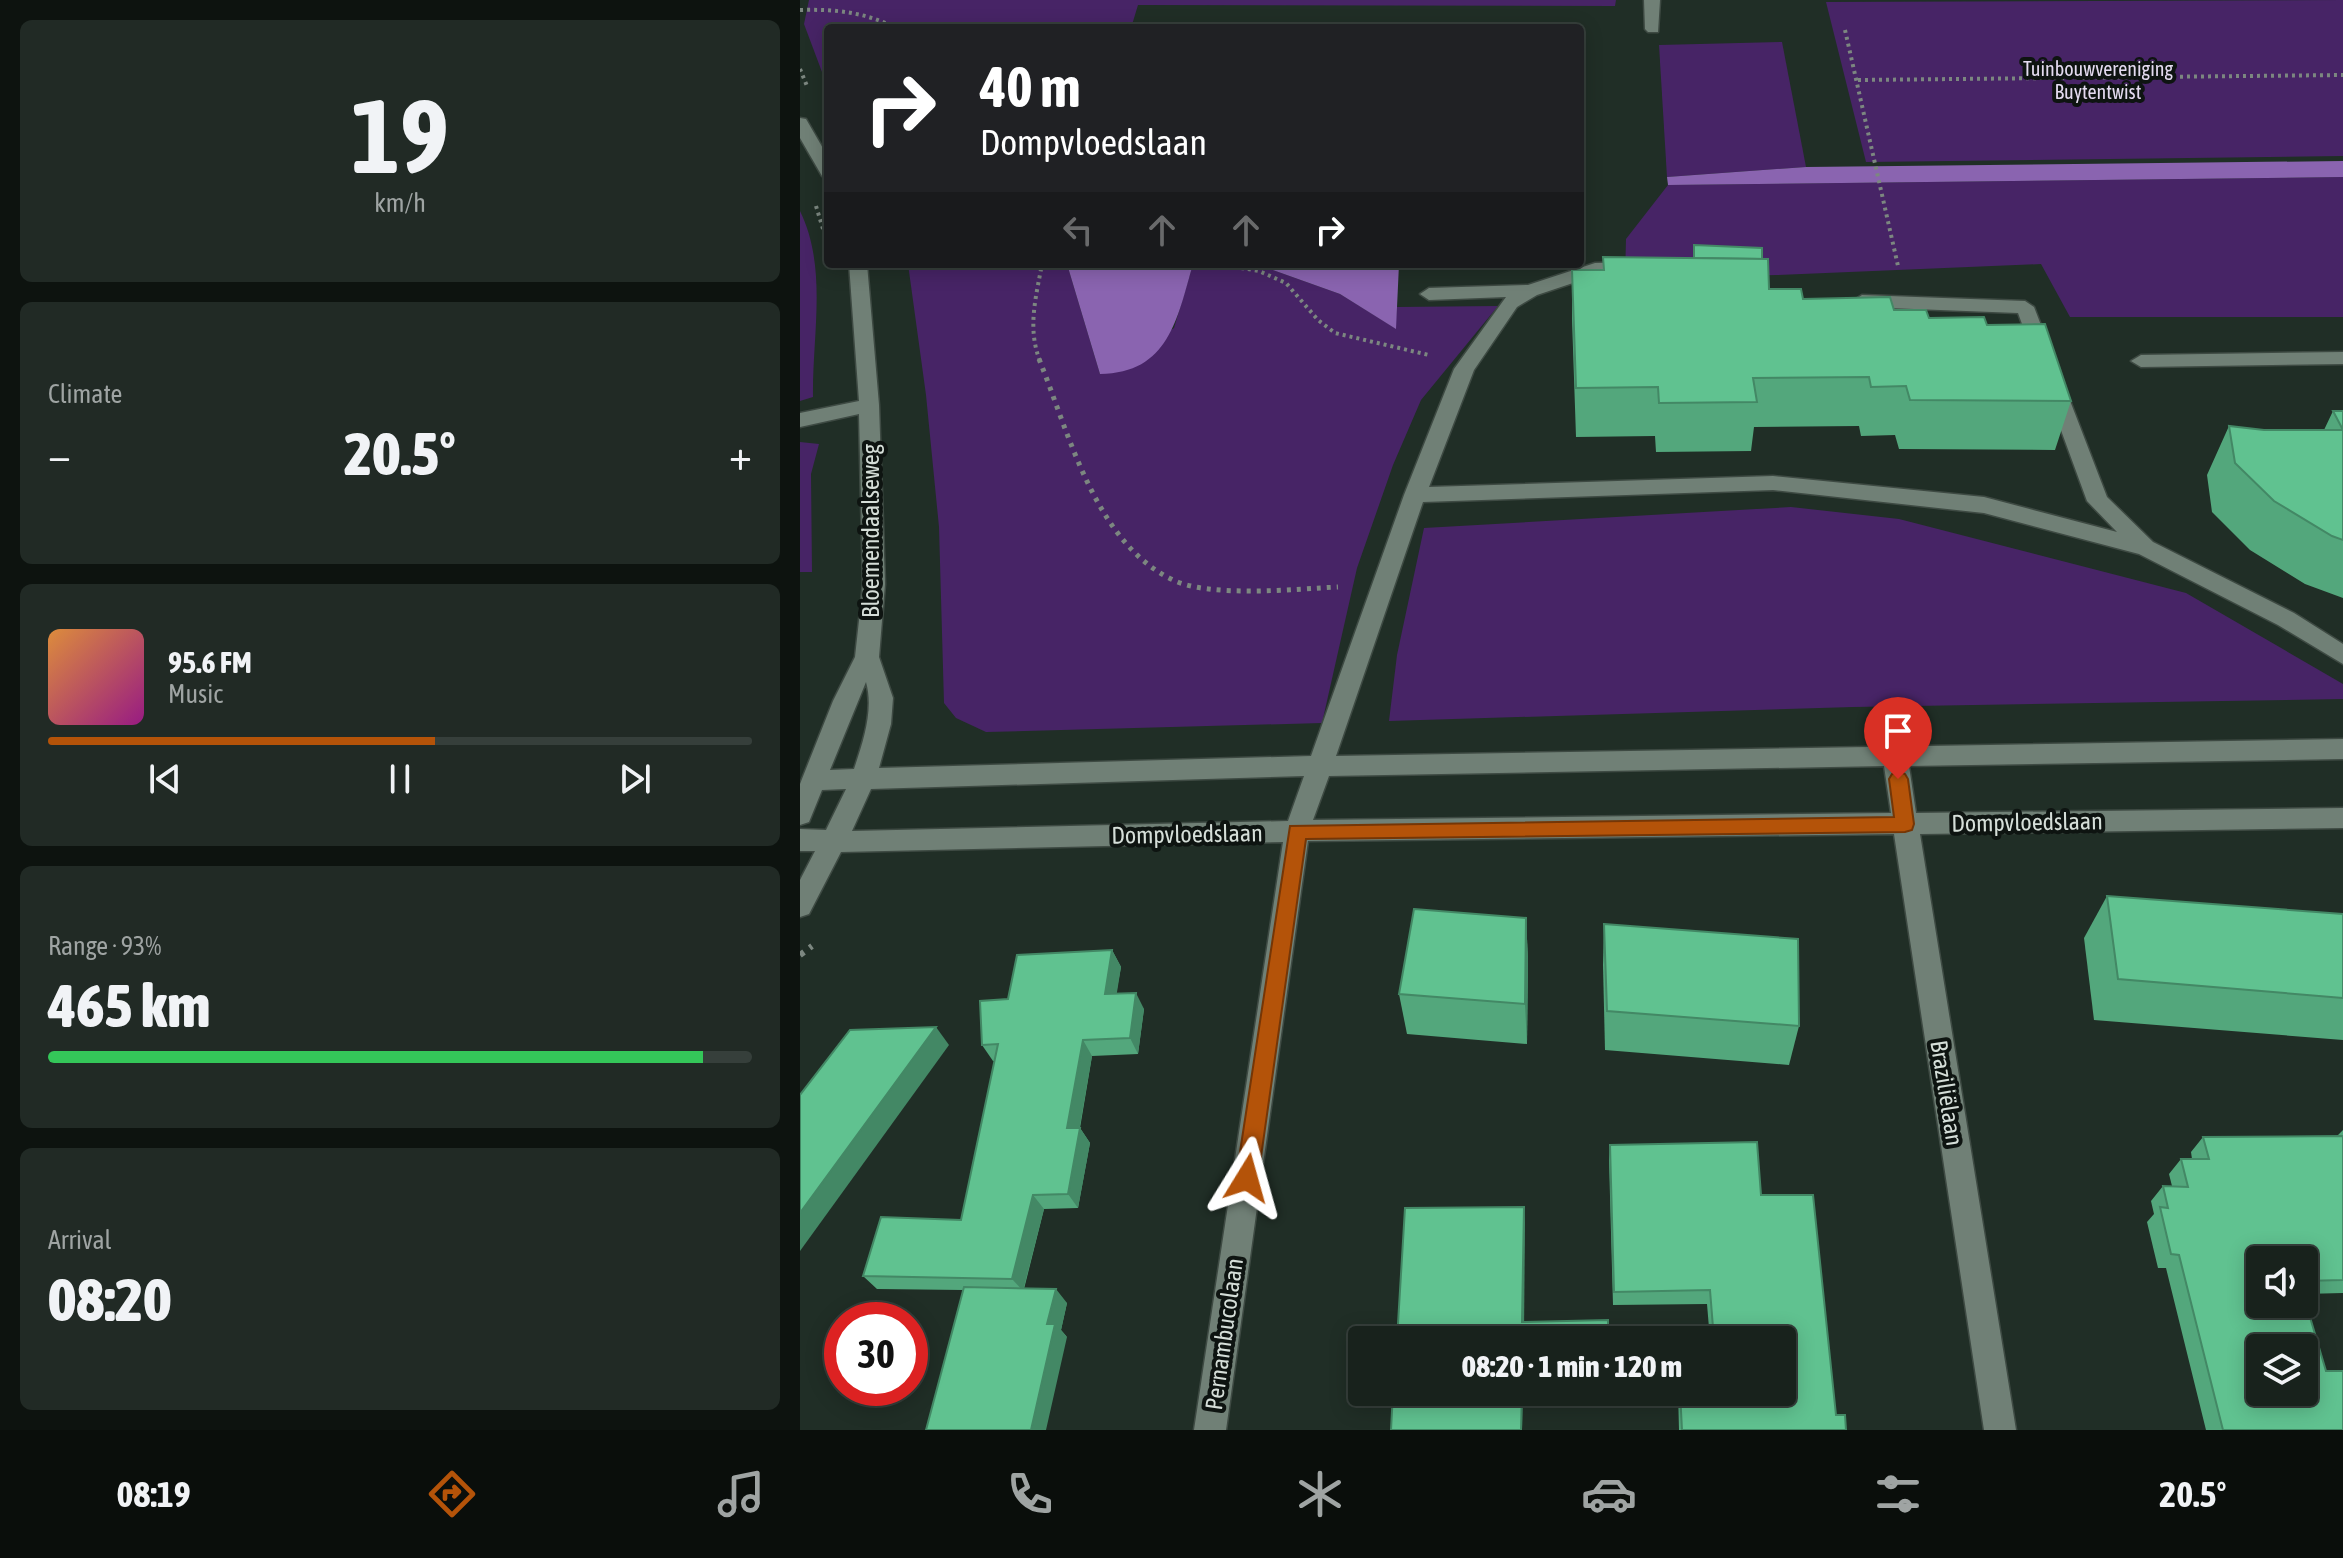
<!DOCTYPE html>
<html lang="en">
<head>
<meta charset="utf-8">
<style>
	body { margin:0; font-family:"Asap Condensed",sans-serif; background:#212a25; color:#f1f3f6; height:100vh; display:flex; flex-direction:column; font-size:30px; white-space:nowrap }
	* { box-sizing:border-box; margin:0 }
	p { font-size:26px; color:#9fa4a3 }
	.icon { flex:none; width:44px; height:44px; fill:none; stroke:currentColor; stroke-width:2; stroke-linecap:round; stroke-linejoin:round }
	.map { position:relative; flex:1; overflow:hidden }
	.sheet { display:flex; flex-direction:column; gap:20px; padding:20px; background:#0d130f; width:800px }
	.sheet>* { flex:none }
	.guide { position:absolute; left:24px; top:24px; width:760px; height:244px; border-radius:8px; box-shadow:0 4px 20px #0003,0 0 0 2px #363f3b; background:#202124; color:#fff; overflow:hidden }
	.fabs { position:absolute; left:1446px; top:1246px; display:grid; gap:16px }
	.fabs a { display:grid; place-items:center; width:72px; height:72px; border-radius:8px; background:#18221c; box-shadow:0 4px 20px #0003,0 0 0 2px #363f3b; font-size:40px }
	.speed { position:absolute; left:24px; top:1302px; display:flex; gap:16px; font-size:40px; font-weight:700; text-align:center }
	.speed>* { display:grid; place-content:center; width:104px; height:104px; border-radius:50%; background:#18221c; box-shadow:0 4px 20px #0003,0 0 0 2px #363f3b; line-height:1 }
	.speed .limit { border:12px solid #d22; background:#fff; color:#111 }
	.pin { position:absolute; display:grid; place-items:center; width:68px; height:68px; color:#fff; margin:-82px -34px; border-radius:50% 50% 50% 0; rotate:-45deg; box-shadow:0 0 8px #0007 }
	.pin .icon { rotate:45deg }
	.me { position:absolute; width:88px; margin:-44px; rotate:8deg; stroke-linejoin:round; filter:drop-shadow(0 0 6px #0008) }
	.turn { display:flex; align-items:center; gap:28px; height:168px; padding:0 24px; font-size:36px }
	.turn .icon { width:104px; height:104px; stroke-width:2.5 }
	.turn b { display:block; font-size:56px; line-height:68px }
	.lanes { display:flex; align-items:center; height:76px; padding:0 24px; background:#0003; justify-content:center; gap:40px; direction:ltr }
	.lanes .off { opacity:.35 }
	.big { font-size:60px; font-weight:800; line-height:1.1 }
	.sheet .widget { flex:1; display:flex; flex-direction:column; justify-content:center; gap:12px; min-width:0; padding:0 28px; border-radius:12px; background:#212a25 }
	.sheet .dial { align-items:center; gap:0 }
	.dial b { font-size:104px; line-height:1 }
	.song { display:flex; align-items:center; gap:24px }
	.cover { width:96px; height:96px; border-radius:12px; background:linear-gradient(135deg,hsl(30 70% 55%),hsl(310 70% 35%)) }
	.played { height:8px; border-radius:4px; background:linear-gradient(90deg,#b45309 55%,#363f3b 55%) }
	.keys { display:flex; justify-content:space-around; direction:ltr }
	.heat { display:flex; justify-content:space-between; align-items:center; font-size:44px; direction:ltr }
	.charge { height:12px; border-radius:6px; background:linear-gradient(90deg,#34c759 93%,#363f3b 0) }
	.trip { position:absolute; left:548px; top:1326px; width:448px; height:80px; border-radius:8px; background:#18221c; box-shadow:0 4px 20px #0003,0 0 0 2px #363f3b; font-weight:800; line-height:80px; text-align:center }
	.tab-bar { display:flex; height:128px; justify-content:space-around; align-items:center; background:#0a0e0b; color:#9fa4a3 }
	.tab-bar .icon { width:56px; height:56px }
	.tab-bar .on { color:#b45309 }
	.tab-bar b { font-size:36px; color:#f1f3f6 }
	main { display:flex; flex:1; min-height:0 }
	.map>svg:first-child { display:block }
</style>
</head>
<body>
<main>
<section class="sheet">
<div class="widget dial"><b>19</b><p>km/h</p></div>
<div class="widget"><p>Climate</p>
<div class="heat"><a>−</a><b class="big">20.5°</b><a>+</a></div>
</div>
<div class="widget">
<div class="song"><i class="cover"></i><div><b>95.6 FM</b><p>Music</p></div></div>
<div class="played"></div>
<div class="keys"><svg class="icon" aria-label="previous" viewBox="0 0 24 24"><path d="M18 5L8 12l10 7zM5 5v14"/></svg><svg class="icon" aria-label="pause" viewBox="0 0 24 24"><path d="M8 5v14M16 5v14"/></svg><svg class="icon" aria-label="next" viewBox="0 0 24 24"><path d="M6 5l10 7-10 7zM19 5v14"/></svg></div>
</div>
<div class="widget"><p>Range · 93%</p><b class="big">465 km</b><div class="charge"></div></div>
<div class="widget"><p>Arrival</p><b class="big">08:20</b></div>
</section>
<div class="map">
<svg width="1543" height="1430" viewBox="0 0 1543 1430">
	<rect width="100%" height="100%" fill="#202e26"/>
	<g fill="#472466">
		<path d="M 9,0 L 816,0 L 815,6 L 338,5 L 331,28 L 28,28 L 28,88 L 4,24 Z"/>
		<path d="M 1543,0 L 1543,156 L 1066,162 L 1026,2 Z"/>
		<path d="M 982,42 L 1006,167 L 867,177 L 859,45 Z"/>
		<path d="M 1543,177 L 1543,317 L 1270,317 L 1241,264 L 978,275 L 825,278 L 826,239 L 868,185 Z"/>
		<path d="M 0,211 C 28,268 12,336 13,397 L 0,401 Z"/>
		<path d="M 108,264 L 267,264 L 300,374 L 374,328 L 393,264 L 456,264 L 540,294 L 595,328 L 597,307 L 698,306 L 621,400 L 593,465 L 557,568 L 522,723 L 186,732 L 156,718 L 144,703 L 139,527 L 126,395 Z"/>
		<path d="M 0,442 L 19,444 L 11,474 L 12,572 L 0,572 Z"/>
		<path d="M 991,507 L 1099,519 L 1386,593 L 1543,684 L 1543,699 L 1053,707 L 589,721 L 597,655 L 624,528 Z"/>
	</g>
	<g fill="#8a64b0">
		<path d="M 1543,161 L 1543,177 L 868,185 L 867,177 L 1006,167 Z"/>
		<path d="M 267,264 L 393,264 C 377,319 369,373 300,374 Z"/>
		<path d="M 456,264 L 599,264 L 596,329 L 540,294 Z"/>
	</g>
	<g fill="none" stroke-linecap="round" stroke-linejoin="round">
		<defs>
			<g id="minor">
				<path d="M 844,0 L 860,0 L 858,32 L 848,32 L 845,29 Z"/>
				<path d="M 0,118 L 6,119 L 28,157 L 28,177 L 22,176 L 0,138 Z"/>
				<path d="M 836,262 L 843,264 L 845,268 L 843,272 L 797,275 L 737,295 L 717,307 L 674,370 L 629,487 L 973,476 L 1184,497 L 1317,532 L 1287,501 L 1218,313 L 1062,307 L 1053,301 L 1062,295 L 1225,301 L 1234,307 L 1307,497 L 1353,542 L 1494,613 L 1543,644 L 1543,664 L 1478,625 L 1339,554 L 1184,513 L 973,490 L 623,502 L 536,756 L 1543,739 L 1543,759 L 1109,766 L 1116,813 L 1543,808 L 1543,828 L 1120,834 L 1216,1430 L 1184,1430 L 1094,834 L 508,841 L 426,1430 L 394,1430 L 483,842 L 41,852 L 9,914 L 0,917 L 0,880 L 15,851 L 0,851 L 0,829 L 26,830 L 46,789 L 22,790 L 9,822 L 0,825 L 0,784 L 33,701 L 55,657 L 63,584 L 59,414 L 0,427 L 0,413 L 59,401 L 49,264 L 67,264 L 79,405 L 85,584 L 79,657 L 93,698 L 91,724 L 79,768 L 511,756 L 604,495 L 654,369 L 706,297 L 629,300 L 620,294 L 629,288 L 728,285 L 795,263 ZM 66,682 C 74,710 63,742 54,769 L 30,770 ZM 1084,766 L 1091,813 L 513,820 L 529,776 ZM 504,776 L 488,821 L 52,831 L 71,789 Z"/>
				<path d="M 1543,352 L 1543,364 L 1341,367 L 1331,361 L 1341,355 Z"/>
			</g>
		</defs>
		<use href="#minor" stroke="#3e4a43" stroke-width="3"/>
		<g stroke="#7c8780" stroke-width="4" stroke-dasharray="3 4" stroke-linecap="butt">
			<path d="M 0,10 C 34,9 65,12 96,28"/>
			<path d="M 1045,30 L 1098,266"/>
			<path d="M 0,69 L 7,86"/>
			<path d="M 1058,80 L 1543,75"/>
			<path d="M 16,206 L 27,242"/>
			<path d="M 441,268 L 459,271 L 486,283 L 518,320 L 535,333 L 629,355"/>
			<path d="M 240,361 C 227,328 236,297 242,264"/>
		</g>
		<path stroke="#7c8780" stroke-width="5" stroke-dasharray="4 6" stroke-linecap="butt" d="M 239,359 C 269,433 295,543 373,580 C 410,598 495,589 538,587"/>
		<path stroke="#7c8780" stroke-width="6" stroke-dasharray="5 7" stroke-linecap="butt" d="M 0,955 L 12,946"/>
		<use href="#minor" fill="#708076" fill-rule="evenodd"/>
	</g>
	<g fill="#53a77c">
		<path d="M 894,245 L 962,259 L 969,289 L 1003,299 L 1094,310 L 1129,318 L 1187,325 L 1271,401 L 1255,450 L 1099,449 L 1095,435 L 1061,436 L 1059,426 L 954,427 L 951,451 L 856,452 L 855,436 L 776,437 L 772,319 L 772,270 L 803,270 L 803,257 L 894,258 Z"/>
		<path d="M 1533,411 L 1543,411 L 1543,598 L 1505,584 L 1450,550 L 1412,512 L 1407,475 L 1429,426 L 1464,430 L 1524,430 Z"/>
		<path d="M 1307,896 L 1543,914 L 1543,1040 L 1294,1020 L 1284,938 Z"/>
		<path d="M 726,918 L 728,960 L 727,1044 L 607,1034 L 599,994 Z"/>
		<path d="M 804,924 L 999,1026 L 989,1065 L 805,1050 L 803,965 Z"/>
		<path d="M 312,950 L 321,967 L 316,994 L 344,1009 L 338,1054 L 292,1056 L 280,1128 L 290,1143 L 278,1208 L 244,1209 L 224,1289 L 267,1303 L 261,1330 L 267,1337 L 163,1290 L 77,1289 L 63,1276 L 161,1220 L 195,1061 L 193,1061 L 182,1045 L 208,999 Z"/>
		<path d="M 1543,1130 L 1543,1293 L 1504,1294 L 1504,1260 L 1460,1260 L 1543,1430 L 1406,1430 L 1366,1268 L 1358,1268 L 1347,1222 L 1354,1214 L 1351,1201 L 1363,1186 L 1372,1186 L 1369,1174 L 1381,1159 L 1392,1159 L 1391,1152 L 1403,1137 L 1537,1136 Z"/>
		<path d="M 810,1145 L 961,1195 L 1036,1415 L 1046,1430 L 879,1430 L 878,1392 L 982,1392 L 982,1340 L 910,1340 L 907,1304 L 813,1305 L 809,1160 Z"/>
	</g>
	<g fill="#438865">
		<path d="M 726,918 L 728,960 L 727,1044 L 725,1004 Z"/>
		<path d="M 312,950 L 321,967 L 314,1011 L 305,994 Z"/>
		<path d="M 336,993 L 344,1009 L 338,1054 L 330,1038 Z"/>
		<path d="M 136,1027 L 149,1045 L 0,1251 L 0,1213 Z"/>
		<path d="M 283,1040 L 292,1056 L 277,1143 L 267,1128 Z"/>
		<path d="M 280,1128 L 290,1143 L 278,1208 L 268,1194 Z"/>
		<path d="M 233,1195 L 244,1209 L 223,1291 L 212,1279 Z"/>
		<path d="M 724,1207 L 725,1222 L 724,1334 L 722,1322 Z"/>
		<path d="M 256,1289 L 267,1303 L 261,1330 L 267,1337 L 246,1430 L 231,1430 L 247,1324 Z"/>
		<path d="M 722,1392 L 723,1392 L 722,1430 L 721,1430 Z"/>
	</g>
	<g fill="#60c290" stroke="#438865" stroke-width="2" fill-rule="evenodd">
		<path d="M 894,245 L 962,248 L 962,259 L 894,258 Z"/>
		<path d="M 803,257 L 968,259 L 969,289 L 1001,289 L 1003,299 L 1090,297 L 1094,310 L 1126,310 L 1129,318 L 1184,317 L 1187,325 L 1245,324 L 1271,401 L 1110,400 L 1106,386 L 1071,387 L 1069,377 L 953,378 L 957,402 L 859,403 L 858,387 L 776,388 L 772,270 L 804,270 Z"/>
		<path d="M 1533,411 L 1543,411 L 1543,540 L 1532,536 L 1474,501 L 1435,463 L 1429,426 L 1464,430 L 1543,430 Z"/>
		<path d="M 1307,896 L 1543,914 L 1543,998 L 1318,979 Z"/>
		<path d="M 614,909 L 726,918 L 725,1004 L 599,994 Z"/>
		<path d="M 804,924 L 998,939 L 999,1026 L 807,1011 Z"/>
		<path d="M 312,950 L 305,994 L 336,993 L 330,1038 L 283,1040 L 267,1128 L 280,1128 L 268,1194 L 233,1195 L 212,1279 L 63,1276 L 81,1217 L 161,1220 L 198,1044 L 182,1045 L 180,1001 L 208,999 L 217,955 Z"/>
		<path d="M 136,1027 L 0,1213 L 0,1095 L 50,1030 Z"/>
		<path d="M 1543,1136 L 1543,1280 L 1504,1281 L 1504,1260 L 1460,1260 L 1460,1304 L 1504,1304 L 1504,1297 L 1526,1371 L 1543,1371 L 1543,1430 L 1423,1430 L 1379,1255 L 1371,1254 L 1360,1207 L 1368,1208 L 1363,1186 L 1388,1187 L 1381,1159 L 1409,1159 L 1403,1137 ZM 1460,1348 L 1504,1348 L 1504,1392 L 1460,1392 Z"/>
		<path d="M 957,1142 L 961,1195 L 1013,1195 L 1036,1415 L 1045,1415 L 1046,1430 L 882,1430 L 880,1392 L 982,1392 L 982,1340 L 914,1340 L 910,1290 L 814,1292 L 810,1145 Z"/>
		<path d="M 724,1207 L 722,1322 L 808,1320 L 808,1340 L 597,1340 L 605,1208 Z"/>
		<path d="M 164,1287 L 256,1289 L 247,1324 L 255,1324 L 231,1430 L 126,1430 Z"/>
		<path d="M 593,1392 L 722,1392 L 721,1430 L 591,1430 Z"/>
	</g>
	<path fill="#b45309" stroke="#753606" stroke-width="2" d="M 1098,771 L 1105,774 L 1108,779 L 1114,824 L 1112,830 L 1105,832 L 506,839 L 458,1178 L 455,1186 L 447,1189 L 439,1186 L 436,1178 L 490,826 L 1094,817 L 1089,779 L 1092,774 Z"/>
	<g text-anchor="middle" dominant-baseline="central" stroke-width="8" stroke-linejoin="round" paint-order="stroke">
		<g font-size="20" fill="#e4dbf0" stroke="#0e1411">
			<text x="1298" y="68">Tuinbouwvereniging<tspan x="1298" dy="23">Buytentwist</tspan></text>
		</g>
		<g font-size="24" fill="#d5ded8" stroke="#0e1411">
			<text transform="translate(70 531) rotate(-90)">Bloemendaalseweg</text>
			<text transform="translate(1227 822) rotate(-1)">Dompvloedslaan</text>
			<text transform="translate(387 834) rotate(-1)">Dompvloedslaan</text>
			<text transform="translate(1147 1093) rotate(81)">Braziliëlaan</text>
			<text transform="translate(424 1334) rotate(-82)">Pernambucolaan</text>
		</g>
	</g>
</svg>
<div class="fabs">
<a><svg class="icon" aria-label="sound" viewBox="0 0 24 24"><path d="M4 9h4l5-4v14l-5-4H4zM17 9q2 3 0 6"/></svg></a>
<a><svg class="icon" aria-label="layers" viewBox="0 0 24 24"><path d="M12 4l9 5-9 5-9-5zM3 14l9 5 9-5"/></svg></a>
</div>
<div class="speed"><div class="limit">30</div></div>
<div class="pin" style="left:1098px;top:779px;background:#d93025"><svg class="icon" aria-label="arrive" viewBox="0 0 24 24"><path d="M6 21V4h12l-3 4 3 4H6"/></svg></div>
<svg class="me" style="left:447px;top:1178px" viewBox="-20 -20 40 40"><path d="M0-17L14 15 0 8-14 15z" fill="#b45309" stroke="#fff" stroke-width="4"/></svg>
<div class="trip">08:20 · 1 min · 120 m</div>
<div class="guide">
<div class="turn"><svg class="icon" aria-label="right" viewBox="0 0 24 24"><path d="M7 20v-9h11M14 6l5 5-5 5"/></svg><div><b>40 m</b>Dompvloedslaan</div></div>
<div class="lanes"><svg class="icon off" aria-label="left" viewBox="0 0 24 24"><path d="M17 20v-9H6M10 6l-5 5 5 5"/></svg><svg class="icon off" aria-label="ahead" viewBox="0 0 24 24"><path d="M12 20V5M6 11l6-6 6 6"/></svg><svg class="icon off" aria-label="ahead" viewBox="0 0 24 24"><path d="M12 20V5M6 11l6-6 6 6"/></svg><svg class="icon" aria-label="right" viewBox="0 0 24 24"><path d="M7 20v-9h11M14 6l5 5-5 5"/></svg></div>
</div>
</div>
</main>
<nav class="tab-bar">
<b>08:19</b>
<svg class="icon on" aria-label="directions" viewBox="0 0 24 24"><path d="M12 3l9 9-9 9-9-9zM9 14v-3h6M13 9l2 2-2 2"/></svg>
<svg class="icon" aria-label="music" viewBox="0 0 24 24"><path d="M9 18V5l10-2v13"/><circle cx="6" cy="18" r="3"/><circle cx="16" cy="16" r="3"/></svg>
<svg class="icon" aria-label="phone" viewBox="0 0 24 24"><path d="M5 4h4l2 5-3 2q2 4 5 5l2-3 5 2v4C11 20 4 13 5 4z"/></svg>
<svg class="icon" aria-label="climate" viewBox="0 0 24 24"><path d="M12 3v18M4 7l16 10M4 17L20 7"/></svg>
<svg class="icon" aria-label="car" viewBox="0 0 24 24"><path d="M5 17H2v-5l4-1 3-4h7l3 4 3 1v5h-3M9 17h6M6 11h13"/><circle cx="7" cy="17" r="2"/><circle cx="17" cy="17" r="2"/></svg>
<svg class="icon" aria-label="filters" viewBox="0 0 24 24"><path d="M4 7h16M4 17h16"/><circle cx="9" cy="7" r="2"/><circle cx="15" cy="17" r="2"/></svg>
<b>20.5°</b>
</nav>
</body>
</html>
